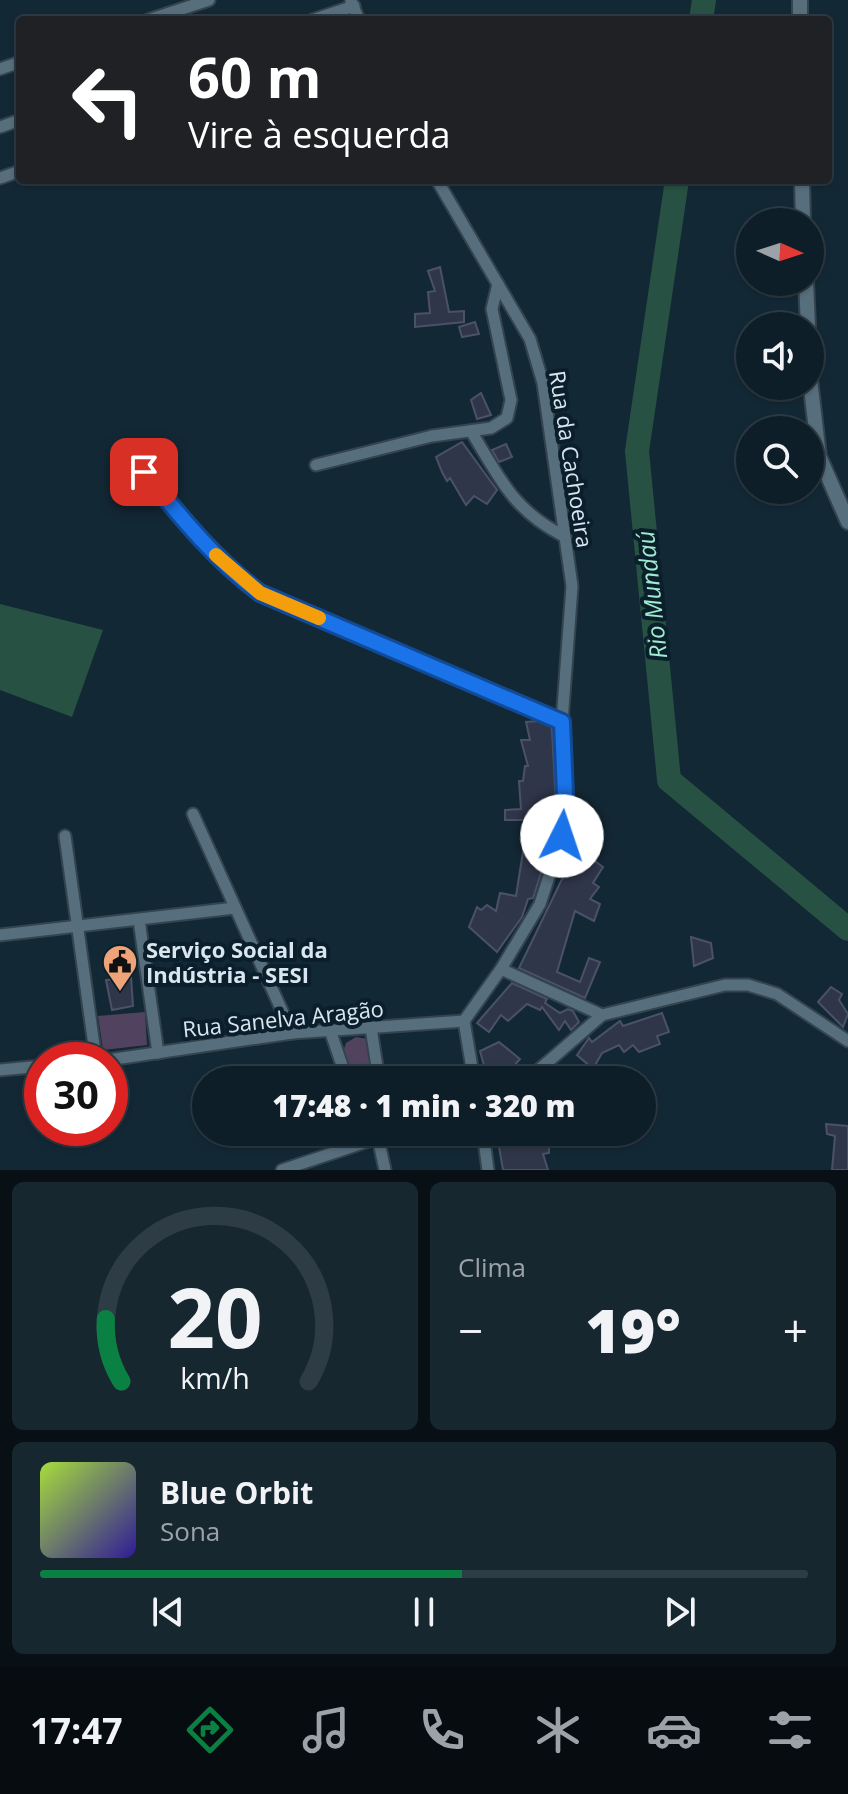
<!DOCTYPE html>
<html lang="pt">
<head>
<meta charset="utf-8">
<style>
	body { margin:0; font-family:"Open Sans",sans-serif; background:#172730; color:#f1f3f6; height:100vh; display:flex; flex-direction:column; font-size:30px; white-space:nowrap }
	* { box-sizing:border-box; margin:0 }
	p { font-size:26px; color:#9ba2a8 }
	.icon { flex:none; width:44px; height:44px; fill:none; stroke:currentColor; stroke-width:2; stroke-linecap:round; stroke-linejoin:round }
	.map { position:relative; height:1170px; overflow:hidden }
	.panel { display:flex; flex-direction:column; gap:12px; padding:12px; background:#081016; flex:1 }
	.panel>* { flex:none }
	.guide { position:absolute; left:16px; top:16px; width:816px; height:168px; border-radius:8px; box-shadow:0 2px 6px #0004,0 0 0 2px #2e3c45; background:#202124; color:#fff; overflow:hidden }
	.needle { width:52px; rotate:93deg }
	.fabs { position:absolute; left:736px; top:208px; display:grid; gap:16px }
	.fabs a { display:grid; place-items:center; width:88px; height:88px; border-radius:50%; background:#0e1e28; box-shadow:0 2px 6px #0004,0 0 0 2px #2e3c45; font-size:40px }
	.speed { position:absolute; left:24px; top:1042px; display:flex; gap:16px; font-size:40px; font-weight:700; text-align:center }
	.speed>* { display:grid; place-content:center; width:104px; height:104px; border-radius:50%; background:#0e1e28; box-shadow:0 2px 6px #0004,0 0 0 2px #2e3c45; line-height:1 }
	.speed .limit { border:12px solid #d22; background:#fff; color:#111 }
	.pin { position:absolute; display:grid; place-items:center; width:68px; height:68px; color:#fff; margin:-34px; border-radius:16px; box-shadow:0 4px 12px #0006 }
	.me { position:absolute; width:88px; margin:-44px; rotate:4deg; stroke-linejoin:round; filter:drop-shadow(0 0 6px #0008) }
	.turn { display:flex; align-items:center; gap:28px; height:168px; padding:0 40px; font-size:36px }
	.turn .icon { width:104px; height:104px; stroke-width:2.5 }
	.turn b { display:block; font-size:56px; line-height:68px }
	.big { font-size:60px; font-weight:800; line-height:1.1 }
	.panel .tile { flex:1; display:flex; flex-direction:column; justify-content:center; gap:12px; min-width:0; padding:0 28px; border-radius:12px; background:#172730 }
	.panel .dial { align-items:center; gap:0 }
	.dial svg { height:208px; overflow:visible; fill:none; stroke:#2e3c45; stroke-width:7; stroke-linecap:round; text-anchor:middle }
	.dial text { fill:#f1f3f6; stroke:none }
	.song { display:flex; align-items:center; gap:24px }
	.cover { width:96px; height:96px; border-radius:12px; background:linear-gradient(135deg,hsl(80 70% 55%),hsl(250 70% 35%)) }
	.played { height:8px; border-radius:4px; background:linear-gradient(90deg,#0b8043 55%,#2e3c45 55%) }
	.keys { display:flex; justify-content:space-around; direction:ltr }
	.heat { display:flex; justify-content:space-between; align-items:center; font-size:44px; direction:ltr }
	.panel .tiles { flex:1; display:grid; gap:12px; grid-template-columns:1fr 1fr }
	.tile:last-child { grid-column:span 2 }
	.trip { position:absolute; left:192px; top:1066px; width:464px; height:80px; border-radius:40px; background:#0e1e28; box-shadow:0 2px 6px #0004,0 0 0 2px #2e3c45; font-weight:800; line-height:80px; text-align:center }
	.tab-bar { display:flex; height:128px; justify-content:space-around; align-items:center; background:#060c10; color:#9ba2a8 }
	.tab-bar .icon { width:56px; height:56px }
	.tab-bar .current { color:#0b8043 }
	.tab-bar b { font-size:36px; color:#f1f3f6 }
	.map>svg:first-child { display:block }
</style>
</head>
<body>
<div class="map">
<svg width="848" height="1170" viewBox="0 0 848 1170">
	<rect width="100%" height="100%" fill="#132835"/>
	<g fill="#51435f">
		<path d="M 145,1012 L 147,1045 L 103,1050 L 98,1016 Z"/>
		<path d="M 356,1037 L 367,1039 L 373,1080 L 354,1080 L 343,1052 L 346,1043 Z"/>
	</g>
	<path fill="#275142" d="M 0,604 L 103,630 L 72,717 L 0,690 Z"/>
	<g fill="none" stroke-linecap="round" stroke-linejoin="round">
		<g stroke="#275142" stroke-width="24">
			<path d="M 701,20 L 704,0"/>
			<path d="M 677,180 L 637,451 L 669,780 L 848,929"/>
		</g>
	</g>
	<g fill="#30364a" stroke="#4b5167" stroke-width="2">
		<path d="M 440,267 L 449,312 L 464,311 L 464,322 L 415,327 L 415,314 L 430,313 L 428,292 L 435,291 L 428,271 Z"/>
		<path d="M 475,322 L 479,334 L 462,337 L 459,327 Z"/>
		<path d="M 481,393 L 491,415 L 477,419 L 471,400 Z"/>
		<path d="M 462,442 L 497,490 L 487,504 L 474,496 L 466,505 L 450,478 L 447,481 L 442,472 L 436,457 Z"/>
		<path d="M 506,444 L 512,457 L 499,462 L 492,450 Z"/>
		<path d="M 538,721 L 551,726 L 552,731 L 556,804 L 550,845 L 533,898 L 528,899 L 522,917 L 497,952 L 469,927 L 477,907 L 481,910 L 487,905 L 496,911 L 500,893 L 516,896 L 528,820 L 505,820 L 505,810 L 521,809 L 519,781 L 523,781 L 525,766 L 528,766 L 521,740 L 530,740 L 526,722 Z"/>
		<path d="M 577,848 L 603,867 L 593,883 L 599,887 L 590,899 L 600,904 L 594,921 L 575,911 L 557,972 L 580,982 L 589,958 L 600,962 L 585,998 L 519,968 Z"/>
		<path d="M 691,937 L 711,943 L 713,958 L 694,966 Z"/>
		<path d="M 131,977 L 133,1006 L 112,1010 L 106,980 Z"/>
		<path d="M 512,983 L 547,999 L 545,1003 L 560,1013 L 568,1009 L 573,1011 L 579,1022 L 571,1030 L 565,1021 L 559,1030 L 542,1007 L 540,1010 L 527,1004 L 508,1021 L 501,1015 L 489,1032 L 477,1023 Z"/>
		<path d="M 831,987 L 842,994 L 839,1000 L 848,1014 L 843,1027 L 818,1002 Z"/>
		<path d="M 662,1013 L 669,1032 L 657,1036 L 660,1044 L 639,1052 L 633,1045 L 624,1052 L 619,1045 L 602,1053 L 593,1069 L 577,1055 L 589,1038 L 592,1042 L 620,1021 L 623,1026 Z"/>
		<path d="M 499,1042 L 520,1059 L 513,1067 L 518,1080 L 488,1080 L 480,1051 Z"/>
		<path d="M 826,1124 L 848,1126 L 848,1170 L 832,1170 L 835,1136 L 827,1134 Z"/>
		<path d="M 521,1132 L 525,1142 L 549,1144 L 549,1153 L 543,1154 L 548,1170 L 503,1170 L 498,1141 Z"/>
	</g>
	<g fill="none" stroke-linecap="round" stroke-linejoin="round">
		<defs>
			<g id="minor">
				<path d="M 351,1 L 359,20"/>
				<path d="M 148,20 L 209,0"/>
				<path d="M 312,20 L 354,6"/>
				<path d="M 0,69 L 20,62"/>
				<path d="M 0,127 L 20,120"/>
				<path d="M 0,178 L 20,171"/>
				<path d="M 437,180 L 530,339 L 543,383 L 572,586 L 562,722 L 565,794 L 562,836 L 540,904 L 501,969 L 464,1021"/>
				<path d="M 471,431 C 499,477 513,510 562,535"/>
				<path d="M 316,465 L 432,436 L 491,428 L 507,418 L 511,400 L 492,309 L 498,284"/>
				<path d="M 144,472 C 180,515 214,559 260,593 L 562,722"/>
				<path d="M 193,814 L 292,1033"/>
				<path d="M 65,836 L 96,1060"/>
				<path d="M 139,920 L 158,1053"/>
				<path d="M 0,935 L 235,908"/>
				<path d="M 501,969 L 602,1015"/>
				<path d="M 464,1021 L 474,1080"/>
				<path d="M 371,1028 L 379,1080"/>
				<path d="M 330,1030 L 347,1080"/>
				<path d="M 108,1060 L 292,1033 L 464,1021"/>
				<path d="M 0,1070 L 42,1066"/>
				<path d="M 527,1080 L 602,1015 L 725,985 L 748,985 L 777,994 L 848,1041"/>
				<path d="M 483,1132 L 488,1170"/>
				<path d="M 378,1138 L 385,1170"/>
				<path d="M 282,1170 L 378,1138 L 418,1132"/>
			</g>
			<g id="tertiary">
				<path d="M 800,20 L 800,0"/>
				<path d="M 802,180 L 803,222"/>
				<path d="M 806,282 L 808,326"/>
				<path d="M 810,379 L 819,456 L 848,522"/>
			</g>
		</defs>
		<use href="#minor" stroke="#34444f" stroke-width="15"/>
		<use href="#tertiary" stroke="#34444f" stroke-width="18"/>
		<use href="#minor" stroke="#576e7d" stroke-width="11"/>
		<use href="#tertiary" stroke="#576e7d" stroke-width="14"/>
	</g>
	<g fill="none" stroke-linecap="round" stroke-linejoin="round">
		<defs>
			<path id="route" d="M 144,472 C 180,516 214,559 260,593 L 562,722 L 565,794 L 562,836"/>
		</defs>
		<use href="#route" stroke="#114b97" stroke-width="20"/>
		<use href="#route" stroke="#1a73e8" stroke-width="14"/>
		<path stroke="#f59e0b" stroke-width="14" d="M 216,555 L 260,593 L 319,618"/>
	</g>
	<defs>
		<symbol id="civic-pin" viewBox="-11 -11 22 30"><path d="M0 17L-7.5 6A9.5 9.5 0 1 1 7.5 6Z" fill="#efa378" stroke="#0a1f2b"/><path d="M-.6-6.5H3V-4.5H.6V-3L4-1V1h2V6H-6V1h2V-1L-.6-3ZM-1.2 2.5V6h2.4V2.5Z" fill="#111"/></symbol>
	</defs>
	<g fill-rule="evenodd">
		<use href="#civic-pin" x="100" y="942" width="40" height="54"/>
	</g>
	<g text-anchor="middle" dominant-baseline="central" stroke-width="8" stroke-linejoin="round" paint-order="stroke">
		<g font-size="22" fill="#dae6ef" stroke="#0a1f2b">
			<text transform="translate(572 459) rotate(81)">Rua da Cachoeira</text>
			<text transform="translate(283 1018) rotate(-6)">Rua Sanelva Aragão</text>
		</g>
		<g font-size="22" font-weight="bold" fill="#dae6ef" stroke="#0a1f2b" text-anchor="start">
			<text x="146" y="949">Serviço Social da<tspan x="146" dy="25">Indústria - SESI</tspan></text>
		</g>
		<g font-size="24" font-style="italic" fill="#a0ebce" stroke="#0a1f2b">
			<text transform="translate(651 595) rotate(-96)">Rio Mundaú</text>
		</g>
	</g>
</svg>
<div class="fabs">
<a><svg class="needle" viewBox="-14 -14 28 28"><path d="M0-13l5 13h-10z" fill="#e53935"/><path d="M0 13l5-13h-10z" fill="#9ba2a8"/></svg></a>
<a><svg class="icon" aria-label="sound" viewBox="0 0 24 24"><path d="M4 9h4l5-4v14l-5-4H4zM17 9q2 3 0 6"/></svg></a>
<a><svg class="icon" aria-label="search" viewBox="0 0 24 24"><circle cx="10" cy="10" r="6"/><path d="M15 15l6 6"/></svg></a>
</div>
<div class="speed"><div class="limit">30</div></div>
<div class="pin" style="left:144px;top:472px;background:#d93025"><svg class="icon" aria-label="arrive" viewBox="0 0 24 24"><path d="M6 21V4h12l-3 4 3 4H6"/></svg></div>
<svg class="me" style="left:562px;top:836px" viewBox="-20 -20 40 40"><circle r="19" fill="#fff"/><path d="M0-13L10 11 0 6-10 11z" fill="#1a73e8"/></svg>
<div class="trip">17:48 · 1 min · 320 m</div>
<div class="guide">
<div class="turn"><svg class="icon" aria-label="left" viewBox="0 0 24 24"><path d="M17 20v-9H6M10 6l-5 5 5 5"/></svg><div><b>60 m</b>Vire à esquerda</div></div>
</div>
</div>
<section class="panel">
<div class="tiles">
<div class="tile dial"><svg viewBox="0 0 100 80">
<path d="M14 69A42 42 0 1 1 86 69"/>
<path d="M14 69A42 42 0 0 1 8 45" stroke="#0b8043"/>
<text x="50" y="56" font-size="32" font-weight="700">20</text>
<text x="50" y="72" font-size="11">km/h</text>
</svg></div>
<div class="tile"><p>Clima</p>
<div class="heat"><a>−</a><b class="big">19°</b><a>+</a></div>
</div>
<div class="tile">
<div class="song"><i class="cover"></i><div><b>Blue Orbit</b><p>Sona</p></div></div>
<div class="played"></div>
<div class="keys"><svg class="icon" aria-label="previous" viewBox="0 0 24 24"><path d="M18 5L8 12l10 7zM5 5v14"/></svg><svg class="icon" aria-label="pause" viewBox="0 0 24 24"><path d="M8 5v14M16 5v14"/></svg><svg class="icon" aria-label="next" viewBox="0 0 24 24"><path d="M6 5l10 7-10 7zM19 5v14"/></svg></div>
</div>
</div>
</section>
<nav class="tab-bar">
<b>17:47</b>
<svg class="icon current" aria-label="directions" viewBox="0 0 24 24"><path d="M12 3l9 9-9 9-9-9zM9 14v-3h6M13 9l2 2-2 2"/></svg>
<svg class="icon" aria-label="music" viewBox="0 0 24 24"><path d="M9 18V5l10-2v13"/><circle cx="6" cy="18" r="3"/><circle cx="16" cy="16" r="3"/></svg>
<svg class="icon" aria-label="phone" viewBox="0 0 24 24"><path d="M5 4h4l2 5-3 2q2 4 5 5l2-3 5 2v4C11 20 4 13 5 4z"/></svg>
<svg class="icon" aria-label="climate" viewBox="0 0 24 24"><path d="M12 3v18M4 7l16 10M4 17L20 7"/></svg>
<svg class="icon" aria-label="car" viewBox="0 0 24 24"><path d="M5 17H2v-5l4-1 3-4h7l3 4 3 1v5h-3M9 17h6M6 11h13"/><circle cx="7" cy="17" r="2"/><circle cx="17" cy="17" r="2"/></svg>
<svg class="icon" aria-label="filters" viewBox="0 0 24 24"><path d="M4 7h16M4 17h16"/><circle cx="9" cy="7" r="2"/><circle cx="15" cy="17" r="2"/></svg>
</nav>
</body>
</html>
